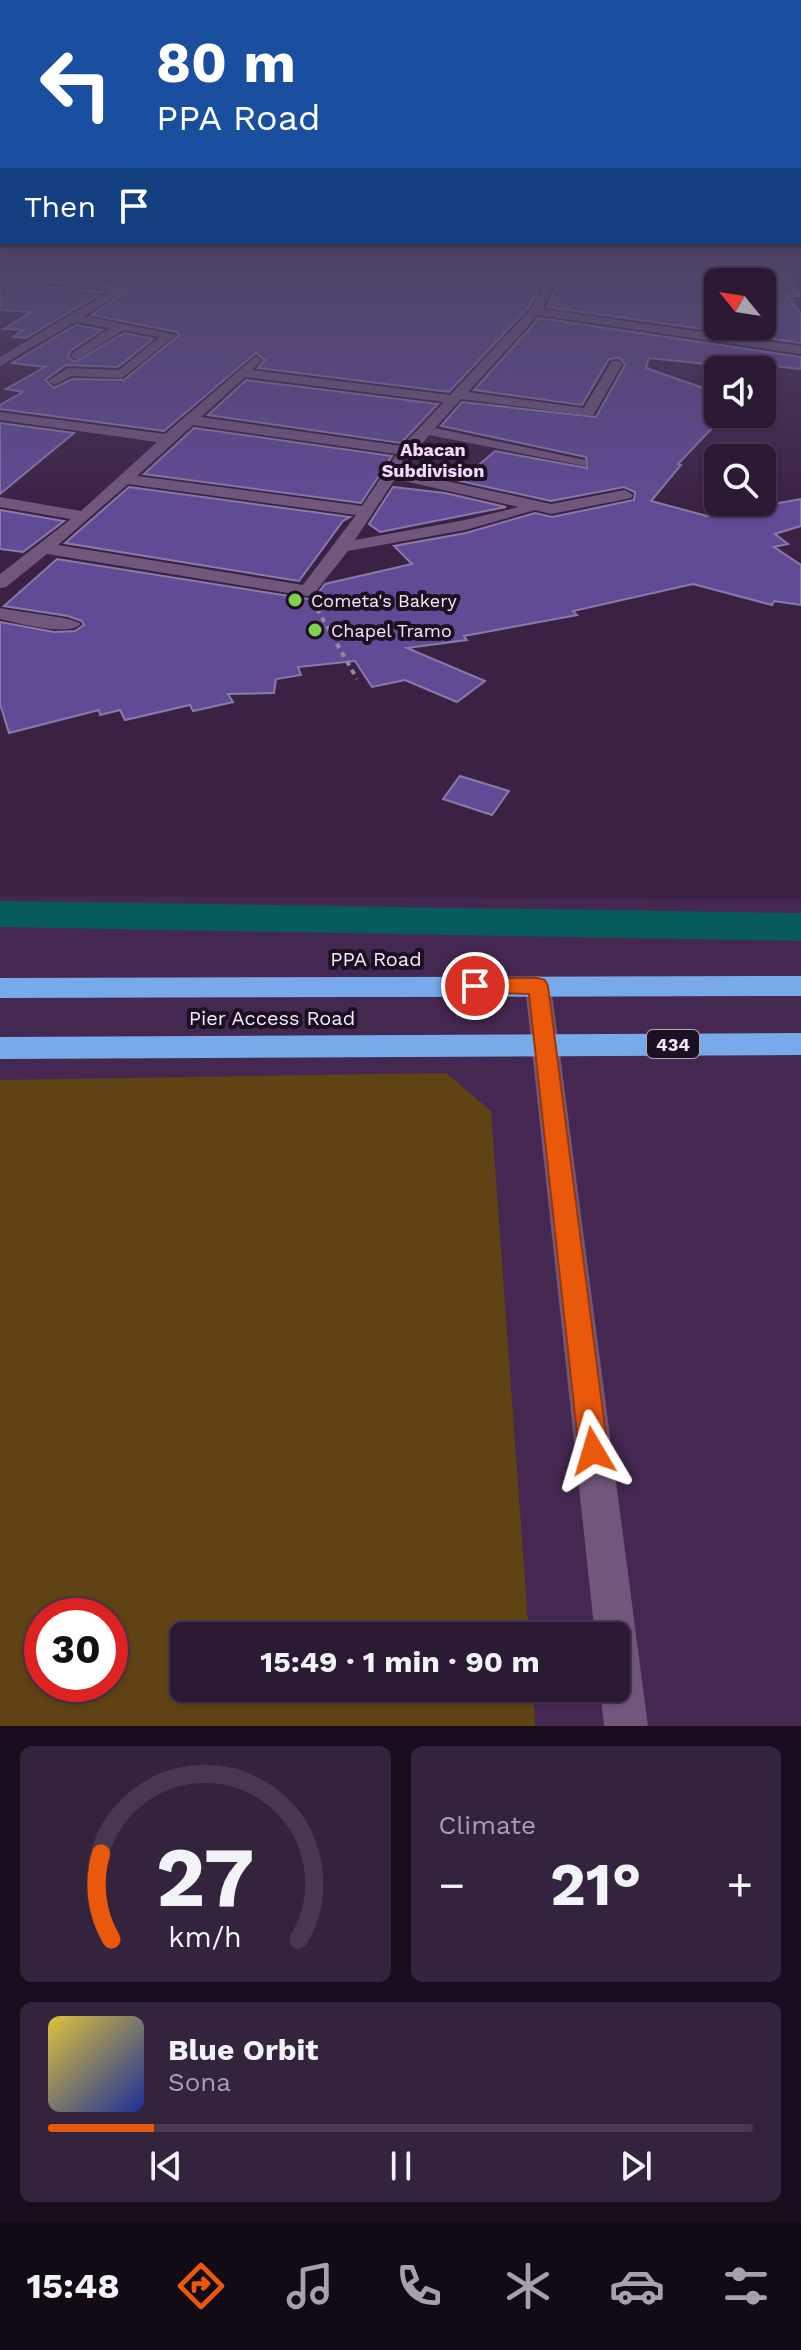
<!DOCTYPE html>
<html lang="en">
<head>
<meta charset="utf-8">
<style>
	body { margin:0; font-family:"Work Sans",sans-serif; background:#34233c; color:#f1f3f6; height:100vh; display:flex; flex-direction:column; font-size:30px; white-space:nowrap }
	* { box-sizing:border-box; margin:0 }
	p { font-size:26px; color:#a6a1ac }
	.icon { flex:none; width:44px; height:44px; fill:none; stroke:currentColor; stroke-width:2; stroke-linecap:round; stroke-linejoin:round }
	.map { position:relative; height:1726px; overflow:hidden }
	.side { display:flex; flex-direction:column; gap:20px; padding:20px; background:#180e1d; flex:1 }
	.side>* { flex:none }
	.guide { position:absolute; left:0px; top:0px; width:802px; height:244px; box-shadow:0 2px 6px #0004,0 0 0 2px #48384f; background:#1a4fa0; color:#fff; overflow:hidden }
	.needle { width:52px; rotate:300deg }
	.buttons { position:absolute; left:704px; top:268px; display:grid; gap:16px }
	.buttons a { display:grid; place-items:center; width:72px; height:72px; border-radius:12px; background:#2c1a34; box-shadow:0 2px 6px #0004,0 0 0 2px #48384f; font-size:40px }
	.speed { position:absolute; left:24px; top:1598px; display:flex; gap:16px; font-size:40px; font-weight:700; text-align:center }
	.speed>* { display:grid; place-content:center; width:104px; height:104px; border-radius:50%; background:#2c1a34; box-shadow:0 2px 6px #0004,0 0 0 2px #48384f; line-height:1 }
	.speed .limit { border:12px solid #d22; background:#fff; color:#111 }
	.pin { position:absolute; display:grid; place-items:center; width:68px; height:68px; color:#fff; margin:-34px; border:4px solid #fff; border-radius:50%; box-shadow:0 2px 8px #0007 }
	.me { position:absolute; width:88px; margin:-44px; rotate:353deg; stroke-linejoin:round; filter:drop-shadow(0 0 6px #0008) }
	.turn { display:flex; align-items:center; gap:28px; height:168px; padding:0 24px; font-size:36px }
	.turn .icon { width:104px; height:104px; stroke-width:2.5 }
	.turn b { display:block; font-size:56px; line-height:68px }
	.then { display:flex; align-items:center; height:76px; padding:0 24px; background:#0003; gap:16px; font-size:30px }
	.big { font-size:60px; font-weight:700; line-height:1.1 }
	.side .tile { flex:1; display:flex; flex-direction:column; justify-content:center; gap:12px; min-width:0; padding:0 28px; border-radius:12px; background:#34233c }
	.side .dial { align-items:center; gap:0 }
	.dial svg { height:208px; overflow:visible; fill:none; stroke:#48384f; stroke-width:7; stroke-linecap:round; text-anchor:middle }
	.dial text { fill:#f1f3f6; stroke:none }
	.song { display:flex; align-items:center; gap:24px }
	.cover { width:96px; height:96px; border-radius:12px; background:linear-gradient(135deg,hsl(50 70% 55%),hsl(230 70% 35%)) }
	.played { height:8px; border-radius:4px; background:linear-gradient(90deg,#ea580c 15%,#48384f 15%) }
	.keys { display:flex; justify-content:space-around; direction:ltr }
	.heat { display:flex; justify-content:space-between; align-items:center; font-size:44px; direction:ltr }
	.side .tiles { flex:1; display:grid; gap:20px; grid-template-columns:1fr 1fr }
	.tile:last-child { grid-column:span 2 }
	.trip { position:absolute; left:170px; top:1622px; width:460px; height:80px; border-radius:12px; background:#2c1a34; box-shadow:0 2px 6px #0004,0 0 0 2px #48384f; font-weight:700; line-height:80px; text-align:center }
	.dock { display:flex; height:128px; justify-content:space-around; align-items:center; background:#120a15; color:#a6a1ac }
	.dock .icon { width:56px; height:56px }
	.dock .current { color:#ea580c }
	.dock b { font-size:36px; color:#f1f3f6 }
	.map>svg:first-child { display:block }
</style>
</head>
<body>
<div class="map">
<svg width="801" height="1726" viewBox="0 0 801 1726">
	<rect width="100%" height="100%" fill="#3b2245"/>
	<path fill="#452851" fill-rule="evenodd" d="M 0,896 L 801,899 L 801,1726 L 0,1726 ZM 42,1616 L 110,1616 L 110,1684 L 42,1684 ZM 184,1636 L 616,1636 L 616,1688 L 184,1688 Z"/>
	<path fill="#604314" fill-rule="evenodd" d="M 446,1073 L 491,1111 L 529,1636 L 184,1636 L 184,1688 L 533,1688 L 535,1726 L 0,1726 L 0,1080 ZM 42,1616 L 110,1616 L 110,1684 L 42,1684 Z"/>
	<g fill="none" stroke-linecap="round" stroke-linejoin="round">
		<path fill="#075b5c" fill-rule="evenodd" d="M 0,901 L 801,913 L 801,941 L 0,927 Z"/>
	</g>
	<g fill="#624b96" stroke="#877ca8" stroke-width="2" fill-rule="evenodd">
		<path d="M 0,268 L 36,268 L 30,281 L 33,285 L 103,292 L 26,338 L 13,337 L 23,330 L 4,329 L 31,312 L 0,310 Z"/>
		<path d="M 52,268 L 434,268 L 499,271 L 499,268 L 550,268 L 529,307 L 449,392 L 258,368 L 265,360 L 256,353 L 164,431 L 0,409 L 0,405 L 23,392 L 6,389 L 45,367 L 12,363 L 76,325 L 102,330 L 70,351 L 68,357 L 75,362 L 124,333 L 153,339 L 118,367 L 66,365 L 45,380 L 54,388 L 72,379 L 124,380 L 179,335 L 177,332 L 92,315 L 129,289 L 110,279 L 49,274 Z"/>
		<path d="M 566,268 L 662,271 L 662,268 L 784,268 L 800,296 L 787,296 L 801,314 L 801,343 L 547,307 ZM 718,282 L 762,282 L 762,326 L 718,326 Z"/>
		<path d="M 539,318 L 801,357 L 801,369 L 746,363 L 744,366 L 734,367 L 649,358 L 646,368 L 718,393 L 707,415 L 711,416 L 706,423 L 716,424 L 678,464 L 681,465 L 651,501 L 707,516 L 801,499 L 801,526 L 775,534 L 788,544 L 774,547 L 801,565 L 801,605 L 774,601 L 772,605 L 693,584 L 573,611 L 577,615 L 464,636 L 467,640 L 407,648 L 485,681 L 457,702 L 405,680 L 372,687 L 355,661 L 298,667 L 301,675 L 276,679 L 274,693 L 228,694 L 233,702 L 193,711 L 190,705 L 125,720 L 120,710 L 100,715 L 99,710 L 9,733 L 0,704 L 0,622 L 54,632 L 75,631 L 84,625 L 82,621 L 68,616 L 4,606 L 57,559 L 308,599 L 315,597 L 325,584 L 412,564 L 394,546 L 466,533 L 535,513 L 552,517 L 634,500 L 635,492 L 624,487 L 551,501 L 460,481 L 495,451 L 587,468 L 586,457 L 441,426 L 462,402 L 596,417 L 625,365 L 620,358 L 609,359 L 582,405 L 474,390 Z"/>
		<path d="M 246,380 L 438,404 L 401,443 L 208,415 Z"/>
		<path d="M 0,423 L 74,433 L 0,494 Z"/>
		<path d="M 194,428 L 392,456 L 361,503 L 144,474 Z"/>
		<path d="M 129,487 L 350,517 L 343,521 L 299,581 L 65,543 Z"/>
		<path d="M 393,487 L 445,493 L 506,507 L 380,532 L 369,524 Z"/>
		<path d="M 0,510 L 64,521 L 23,552 L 0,549 Z"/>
		<path d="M 460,776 L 509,791 L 492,815 L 443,799 Z"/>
	</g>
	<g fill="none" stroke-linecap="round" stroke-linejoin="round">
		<path stroke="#9985a2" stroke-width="4" stroke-dasharray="5 5" stroke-linecap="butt" d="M 317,609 L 357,679"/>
		<g fill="#72577d" fill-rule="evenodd">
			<path d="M 39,268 L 49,268 L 44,277 L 110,282 L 126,290 L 84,316 L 176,335 L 122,378 L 71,376 L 55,385 L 48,381 L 68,368 L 119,370 L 160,337 L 123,330 L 77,360 L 71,356 L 73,353 L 110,328 L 75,322 L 0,366 L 0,357 L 112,290 L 33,282 Z"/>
			<path d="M 553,268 L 563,268 L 542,309 L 801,346 L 801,354 L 538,315 L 468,392 L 584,408 L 612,361 L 620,361 L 622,364 L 593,416 L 461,399 L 435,428 L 585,460 L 585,466 L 429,435 L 400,471 L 551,504 L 625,490 L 633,495 L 631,498 L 551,514 L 535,510 L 465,530 L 348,551 L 313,595 L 307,596 L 47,554 L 6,587 L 0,588 L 0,574 L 71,519 L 0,507 L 0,497 L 81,511 L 157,442 L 0,420 L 0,412 L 165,434 L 256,356 L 262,360 L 252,370 L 450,395 L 531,309 ZM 245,377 L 444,402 L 402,446 L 201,417 ZM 193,425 L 397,454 L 362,506 L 137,476 ZM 395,479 L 519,507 L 465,520 L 355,540 ZM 128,484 L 356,515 L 303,585 L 58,545 Z"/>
			<path d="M 0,608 C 16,612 74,617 81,624 C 68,637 18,623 0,619 Z"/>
			<path d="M 538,976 L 547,979 L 551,986 L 648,1726 L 604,1726 L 600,1688 L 616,1688 L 616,1636 L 595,1636 L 525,986 L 529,979 Z"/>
		</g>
		<g fill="#78aaeb" fill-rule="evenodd">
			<path d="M 801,976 L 801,996 L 0,998 L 0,978 Z"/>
			<path d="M 801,1033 L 801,1055 L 0,1059 L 0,1037 Z"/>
		</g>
	</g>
	<linearGradient id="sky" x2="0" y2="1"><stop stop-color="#201326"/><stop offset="0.53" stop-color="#4f4468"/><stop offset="1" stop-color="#4f4468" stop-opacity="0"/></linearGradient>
	<rect width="801" height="509" fill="url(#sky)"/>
	<path fill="#ea580c" stroke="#983908" stroke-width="2" d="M 475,978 L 538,978 L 545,980 L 548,986 L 608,1451 L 603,1461 L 593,1465 L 583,1461 L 579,1451 L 529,994 L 467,992 L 464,986 L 467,981 Z"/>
	<g fill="#81d050" stroke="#1c1121" stroke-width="3">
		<circle cx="295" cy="600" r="8"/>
		<circle cx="315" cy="630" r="8"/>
	</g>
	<g text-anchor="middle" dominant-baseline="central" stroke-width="8" stroke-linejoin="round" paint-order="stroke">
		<g font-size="18" font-weight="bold" fill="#f2d9fd" stroke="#1c1121">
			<text x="433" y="449">Abacan<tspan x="433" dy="21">Subdivision</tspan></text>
		</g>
		<g font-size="18" fill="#f6e7fd" stroke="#1c1121" text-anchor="start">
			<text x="311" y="600">Cometa's Bakery</text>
			<text x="331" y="630">Chapel Tramo</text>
		</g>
		<rect fill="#1c1121" stroke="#b5a7bb" stroke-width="2" x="647" y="1030" width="52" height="28" rx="6"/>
		<g font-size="18" font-weight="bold" fill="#f6e7fd">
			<text x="673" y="1044">434</text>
		</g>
		<g font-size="20" fill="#f6e7fd" stroke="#1c1121">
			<text x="376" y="959">PPA Road</text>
			<text x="272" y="1018">Pier Access Road</text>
		</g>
	</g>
</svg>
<div class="buttons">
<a><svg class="needle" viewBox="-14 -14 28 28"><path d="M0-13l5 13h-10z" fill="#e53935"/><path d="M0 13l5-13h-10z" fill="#a6a1ac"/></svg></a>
<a><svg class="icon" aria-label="sound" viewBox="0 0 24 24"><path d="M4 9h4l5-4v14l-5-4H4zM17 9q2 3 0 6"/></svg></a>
<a><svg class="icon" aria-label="search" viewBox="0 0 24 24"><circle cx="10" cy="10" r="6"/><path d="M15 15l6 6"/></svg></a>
</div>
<div class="speed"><div class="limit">30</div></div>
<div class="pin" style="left:475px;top:986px;background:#d93025"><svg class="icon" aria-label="arrive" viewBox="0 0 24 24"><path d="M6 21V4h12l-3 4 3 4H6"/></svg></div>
<svg class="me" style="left:593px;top:1451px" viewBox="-20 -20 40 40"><path d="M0-17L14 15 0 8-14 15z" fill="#ea580c" stroke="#fff" stroke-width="4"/></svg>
<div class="trip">15:49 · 1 min · 90 m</div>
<div class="guide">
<div class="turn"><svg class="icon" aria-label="left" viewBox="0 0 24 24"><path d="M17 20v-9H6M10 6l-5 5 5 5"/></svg><div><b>80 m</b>PPA Road</div></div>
<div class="then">Then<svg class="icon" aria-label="arrive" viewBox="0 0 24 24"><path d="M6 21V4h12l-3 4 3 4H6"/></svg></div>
</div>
</div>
<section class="side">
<div class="tiles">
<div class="tile dial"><svg viewBox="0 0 100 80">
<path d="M14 69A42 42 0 1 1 86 69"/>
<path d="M14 69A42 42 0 0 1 10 36" stroke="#ea580c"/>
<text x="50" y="56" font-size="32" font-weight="700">27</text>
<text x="50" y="72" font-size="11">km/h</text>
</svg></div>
<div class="tile"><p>Climate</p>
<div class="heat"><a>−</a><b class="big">21°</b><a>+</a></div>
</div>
<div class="tile">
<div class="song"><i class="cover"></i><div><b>Blue Orbit</b><p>Sona</p></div></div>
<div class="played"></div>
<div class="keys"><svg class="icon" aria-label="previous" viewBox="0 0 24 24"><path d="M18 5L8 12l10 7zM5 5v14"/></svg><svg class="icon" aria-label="pause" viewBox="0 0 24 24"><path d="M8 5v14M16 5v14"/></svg><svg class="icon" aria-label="next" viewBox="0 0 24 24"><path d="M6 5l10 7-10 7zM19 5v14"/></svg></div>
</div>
</div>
</section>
<nav class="dock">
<b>15:48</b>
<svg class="icon current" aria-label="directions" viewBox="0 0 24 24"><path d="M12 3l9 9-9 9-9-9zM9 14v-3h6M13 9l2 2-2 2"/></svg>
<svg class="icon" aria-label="music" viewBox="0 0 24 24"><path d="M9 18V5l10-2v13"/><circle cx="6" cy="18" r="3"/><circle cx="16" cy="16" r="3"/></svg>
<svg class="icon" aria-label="phone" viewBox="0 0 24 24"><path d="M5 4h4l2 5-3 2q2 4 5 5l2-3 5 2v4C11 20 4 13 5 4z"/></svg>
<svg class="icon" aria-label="climate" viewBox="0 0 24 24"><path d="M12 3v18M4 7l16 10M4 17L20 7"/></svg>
<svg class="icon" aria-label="car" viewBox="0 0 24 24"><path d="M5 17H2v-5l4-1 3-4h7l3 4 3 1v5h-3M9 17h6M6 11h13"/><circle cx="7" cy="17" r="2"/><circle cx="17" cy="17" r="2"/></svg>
<svg class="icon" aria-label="filters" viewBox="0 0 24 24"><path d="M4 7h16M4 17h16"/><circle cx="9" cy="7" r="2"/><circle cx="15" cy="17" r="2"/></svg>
</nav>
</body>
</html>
